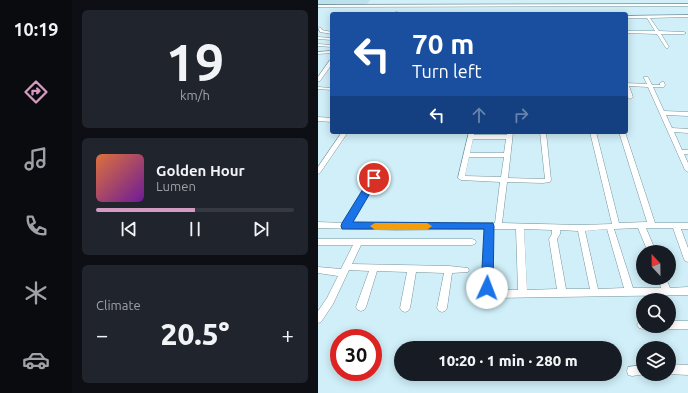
<!DOCTYPE html>
<html lang="en">
<head>
<meta charset="utf-8">
<style>
	body { margin:0; font-family:Ubuntu,sans-serif; background:#20242c; color:#f1f3f6; height:100vh; display:flex; flex-direction:column; font-size:15px; white-space:nowrap }
	* { box-sizing:border-box; margin:0 }
	p { font-size:13px; color:#9ea1a6 }
	.icon { flex:none; width:22px; height:22px; fill:none; stroke:currentColor; stroke-width:2; stroke-linecap:round; stroke-linejoin:round }
	.map { position:relative; flex:1; overflow:hidden }
	.side { display:flex; flex-direction:column; gap:10px; padding:10px; background:#0d0f14; width:246px }
	.side>* { flex:none }
	.banner { position:absolute; left:12px; top:12px; width:298px; height:122px; border-radius:4px; box-shadow:0 2px 10px #0003; background:#1a4fa0; color:#fff; overflow:hidden }
	.needle { width:26px; rotate:338deg }
	.tools { position:absolute; left:318px; top:245px; display:grid; gap:8px }
	.tools a { display:grid; place-items:center; width:40px; height:40px; border-radius:50%; background:#171b24; box-shadow:0 2px 10px #0003; font-size:20px }
	.speed { position:absolute; left:12px; top:329px; display:flex; gap:8px; font-size:20px; font-weight:700; text-align:center }
	.speed>* { display:grid; place-content:center; width:52px; height:52px; border-radius:50%; background:#171b24; box-shadow:0 2px 10px #0003; line-height:1 }
	.speed .limit { border:6px solid #d22; background:#fff; color:#111 }
	.pin { position:absolute; display:grid; place-items:center; width:34px; height:34px; color:#fff; margin:-17px; border:2px solid #fff; border-radius:50%; box-shadow:0 1px 4px #0007 }
	.me { position:absolute; width:44px; margin:-22px; rotate:2deg; stroke-linejoin:round; filter:drop-shadow(0 0 3px #0008) }
	.turn { display:flex; align-items:center; gap:14px; height:84px; padding:0 16px; font-size:18px }
	.turn .icon { width:52px; height:52px; stroke-width:2.5 }
	.turn b { display:block; font-size:28px; line-height:34px }
	.lanes { display:flex; align-items:center; height:38px; padding:0 16px; background:#0003; justify-content:center; gap:20px; direction:ltr }
	.lanes .off { opacity:.35 }
	.big { font-size:30px; font-weight:800; line-height:1.1 }
	.side .tile { flex:1; display:flex; flex-direction:column; justify-content:center; gap:6px; min-width:0; padding:0 14px; border-radius:6px; background:#20242c }
	.side .dial { align-items:center; gap:0 }
	.dial b { font-size:52px; line-height:1 }
	.song { display:flex; align-items:center; gap:12px }
	.cover { width:48px; height:48px; border-radius:6px; background:linear-gradient(135deg,hsl(20 70% 55%),hsl(280 70% 35%)) }
	.played { height:4px; border-radius:2px; background:linear-gradient(90deg,#d39bc0 50%,#363941 50%) }
	.keys { display:flex; justify-content:space-around; direction:ltr }
	.heat { display:flex; justify-content:space-between; align-items:center; font-size:22px; direction:ltr }
	.trip { position:absolute; left:76px; top:341px; width:228px; height:40px; border-radius:20px; background:#171b24; box-shadow:0 2px 10px #0003; font-weight:800; line-height:40px; text-align:center }
	main { display:flex; flex:1; min-height:0 }
	.dock { display:flex; flex-direction:column; width:72px; justify-content:space-around; align-items:center; background:#090b0e; color:#9ea1a6 }
	.dock .icon { width:28px; height:28px }
	.dock .on { color:#d39bc0 }
	.dock b { font-size:18px; color:#f1f3f6 }
	.map>svg:first-child { display:block }
</style>
</head>
<body>
<main>
<nav class="dock">
<b>10:19</b>
<svg class="icon on" aria-label="directions" viewBox="0 0 24 24"><path d="M12 3l9 9-9 9-9-9zM9 14v-3h6M13 9l2 2-2 2"/></svg>
<svg class="icon" aria-label="music" viewBox="0 0 24 24"><path d="M9 18V5l10-2v13"/><circle cx="6" cy="18" r="3"/><circle cx="16" cy="16" r="3"/></svg>
<svg class="icon" aria-label="phone" viewBox="0 0 24 24"><path d="M5 4h4l2 5-3 2q2 4 5 5l2-3 5 2v4C11 20 4 13 5 4z"/></svg>
<svg class="icon" aria-label="climate" viewBox="0 0 24 24"><path d="M12 3v18M4 7l16 10M4 17L20 7"/></svg>
<svg class="icon" aria-label="car" viewBox="0 0 24 24"><path d="M5 17H2v-5l4-1 3-4h7l3 4 3 1v5h-3M9 17h6M6 11h13"/><circle cx="7" cy="17" r="2"/><circle cx="17" cy="17" r="2"/></svg>
</nav>
<section class="side">
<div class="tile dial"><b>19</b><p>km/h</p></div>
<div class="tile">
<div class="song"><i class="cover"></i><div><b>Golden Hour</b><p>Lumen</p></div></div>
<div class="played"></div>
<div class="keys"><svg class="icon" aria-label="previous" viewBox="0 0 24 24"><path d="M18 5L8 12l10 7zM5 5v14"/></svg><svg class="icon" aria-label="pause" viewBox="0 0 24 24"><path d="M8 5v14M16 5v14"/></svg><svg class="icon" aria-label="next" viewBox="0 0 24 24"><path d="M6 5l10 7-10 7zM19 5v14"/></svg></div>
</div>
<div class="tile"><p>Climate</p>
<div class="heat"><a>−</a><b class="big">20.5°</b><a>+</a></div>
</div>
</section>
<div class="map">
<svg width="370" height="393" viewBox="0 0 370 393">
	<rect width="100%" height="100%" fill="#d0eff8"/>
	<path fill="#bae1ec" d="M 0,0 L 52,0 L 49,4 L 0,4 Z"/>
	<g fill="none" stroke-linecap="round" stroke-linejoin="round">
		<path fill="#37b5d0" fill-rule="evenodd" d="M 0,4 L 18,4 L 20,5 L 18,6 L 0,6 Z"/>
		<defs>
			<g id="minor">
				<path d="M 370,4 L 370,6 L 0,7 L 0,5 Z"/>
				<path d="M 78,12 L 90,14 L 77,14 Z"/>
				<path d="M 370,15 L 370,17 L 332,18 L 341,31 L 366,32 L 368,33 L 366,34 L 343,34 L 351,47 L 350,48 L 348,48 L 339,34 L 308,33 L 308,31 L 337,31 L 329,18 L 308,18 L 308,16 Z"/>
				<path d="M 0,27 L 3,28 L 4,30 L 14,32 L 14,34 L 2,32 Z"/>
				<path d="M 0,37 L 14,38 L 14,40 L 0,39 Z"/>
				<path d="M 0,44 L 14,45 L 14,47 L 0,46 Z"/>
				<path d="M 14,51 L 14,53 L 0,54 L 0,52 Z"/>
				<path d="M 12,60 L 14,60 L 14,64 L 2,81 L 0,81 L 0,77 Z"/>
				<path d="M 326,77 L 330,77 L 334,85 L 342,85 L 342,83 L 344,82 L 346,82 L 347,85 L 346,87 L 335,87 L 346,111 L 370,112 L 370,116 L 348,115 L 354,128 L 370,129 L 370,133 L 356,132 L 364,150 L 370,150 L 370,154 L 366,154 L 370,163 L 370,172 L 367,170 L 330,87 L 311,86 L 315,97 L 312,99 L 309,97 L 308,92 L 308,83 L 329,84 L 326,78 Z"/>
				<path d="M 0,87 L 14,88 L 14,90 L 0,89 Z"/>
				<path d="M 0,117 L 14,118 L 14,122 L 0,121 Z"/>
				<path d="M 24,132 L 30,132 L 2,173 L 0,174 L 0,167 Z"/>
				<path d="M 151,132 L 157,132 L 156,135 L 189,135 L 189,132 L 195,132 L 190,178 L 225,179 L 227,179 L 222,132 L 228,132 L 233,180 L 232,182 L 225,183 L 189,182 L 184,223 L 263,225 L 294,224 L 272,132 L 278,132 L 301,223 L 329,222 L 301,132 L 307,132 L 337,223 L 370,223 L 370,229 L 363,229 L 370,248 L 370,262 L 367,261 L 366,259 L 355,228 L 328,228 L 338,252 L 330,252 L 320,228 L 296,229 L 315,288 L 343,288 L 340,278 L 348,278 L 352,288 L 370,287 L 370,295 L 176,298 L 173,297 L 165,288 L 167,229 L 78,230 L 0,228 L 0,222 L 26,223 L 60,166 L 63,164 L 66,166 L 33,223 L 78,224 L 177,223 L 182,182 L 143,180 L 140,178 ZM 155,139 L 188,139 L 186,153 L 152,153 ZM 151,157 L 186,157 L 183,177 L 147,176 ZM 175,229 L 198,229 L 200,290 L 178,290 L 173,287 ZM 206,229 L 234,230 L 234,234 L 231,239 L 239,289 L 209,290 ZM 289,229 L 306,288 L 280,289 L 267,231 ZM 242,230 L 260,231 L 272,289 L 248,289 L 239,239 L 242,234 Z"/>
				<path d="M 0,239 L 154,239 L 157,240 L 158,242 L 157,244 L 154,245 L 43,245 L 34,264 L 131,266 L 150,268 L 151,270 L 150,272 L 134,273 L 129,308 L 127,311 L 124,312 L 121,311 L 119,308 L 126,273 L 98,272 L 92,308 L 90,311 L 87,312 L 84,311 L 82,308 L 89,272 L 59,271 L 48,307 L 46,310 L 43,311 L 40,310 L 38,307 L 51,271 L 31,270 L 15,304 L 3,322 L 0,323 L 0,311 L 9,298 L 20,276 L 0,273 L 0,267 L 23,269 L 35,245 L 0,245 Z"/>
				<path d="M 325,321 L 325,326 L 329,326 L 328,328 L 325,329 L 321,328 L 319,325 L 321,322 Z"/>
				<path d="M 351,321 L 370,321 L 370,329 L 351,329 L 348,328 L 347,326 L 351,326 Z"/>
				<path d="M 351,364 L 370,365 L 370,375 L 351,374 Z"/>
				<path d="M 325,365 L 325,374 L 328,374 L 314,376 L 310,375 L 309,371 L 310,367 Z"/>
			</g>
		</defs>
		<use href="#minor" stroke="#79959d" stroke-width="1"/>
		<use href="#minor" fill="#fff" fill-rule="evenodd"/>
	</g>
	<path fill="#1a73e8" stroke="#114b97" d="M 56,175 L 61,178 L 35,222 L 175,223 L 176,226 L 175,288 L 173,291 L 169,292 L 165,291 L 163,288 L 166,229 L 24,229 L 23,226 L 24,223 L 53,176 Z"/>
	<path fill="#f59e0b" d="M 57,223 L 109,223 L 114,226 L 109,230 L 57,230 L 52,226 Z"/>
</svg>
<div class="tools">
<a><svg class="needle" viewBox="-14 -14 28 28"><path d="M0-13l5 13h-10z" fill="#e53935"/><path d="M0 13l5-13h-10z" fill="#9ea1a6"/></svg></a>
<a><svg class="icon" aria-label="search" viewBox="0 0 24 24"><circle cx="10" cy="10" r="6"/><path d="M15 15l6 6"/></svg></a>
<a><svg class="icon" aria-label="layers" viewBox="0 0 24 24"><path d="M12 4l9 5-9 5-9-5zM3 14l9 5 9-5"/></svg></a>
</div>
<div class="speed"><div class="limit">30</div></div>
<div class="pin" style="left:56px;top:178px;background:#d93025"><svg class="icon" aria-label="arrive" viewBox="0 0 24 24"><path d="M6 21V4h12l-3 4 3 4H6"/></svg></div>
<svg class="me" style="left:169px;top:288px" viewBox="-20 -20 40 40"><circle r="19" fill="#fff"/><path d="M0-13L10 11 0 6-10 11z" fill="#1a73e8"/></svg>
<div class="trip">10:20 · 1 min · 280 m</div>
<div class="banner">
<div class="turn"><svg class="icon" aria-label="left" viewBox="0 0 24 24"><path d="M17 20v-9H6M10 6l-5 5 5 5"/></svg><div><b>70 m</b>Turn left</div></div>
<div class="lanes"><svg class="icon" aria-label="left" viewBox="0 0 24 24"><path d="M17 20v-9H6M10 6l-5 5 5 5"/></svg><svg class="icon off" aria-label="ahead" viewBox="0 0 24 24"><path d="M12 20V5M6 11l6-6 6 6"/></svg><svg class="icon off" aria-label="right" viewBox="0 0 24 24"><path d="M7 20v-9h11M14 6l5 5-5 5"/></svg></div>
</div>
</div>
</main>
</body>
</html>
